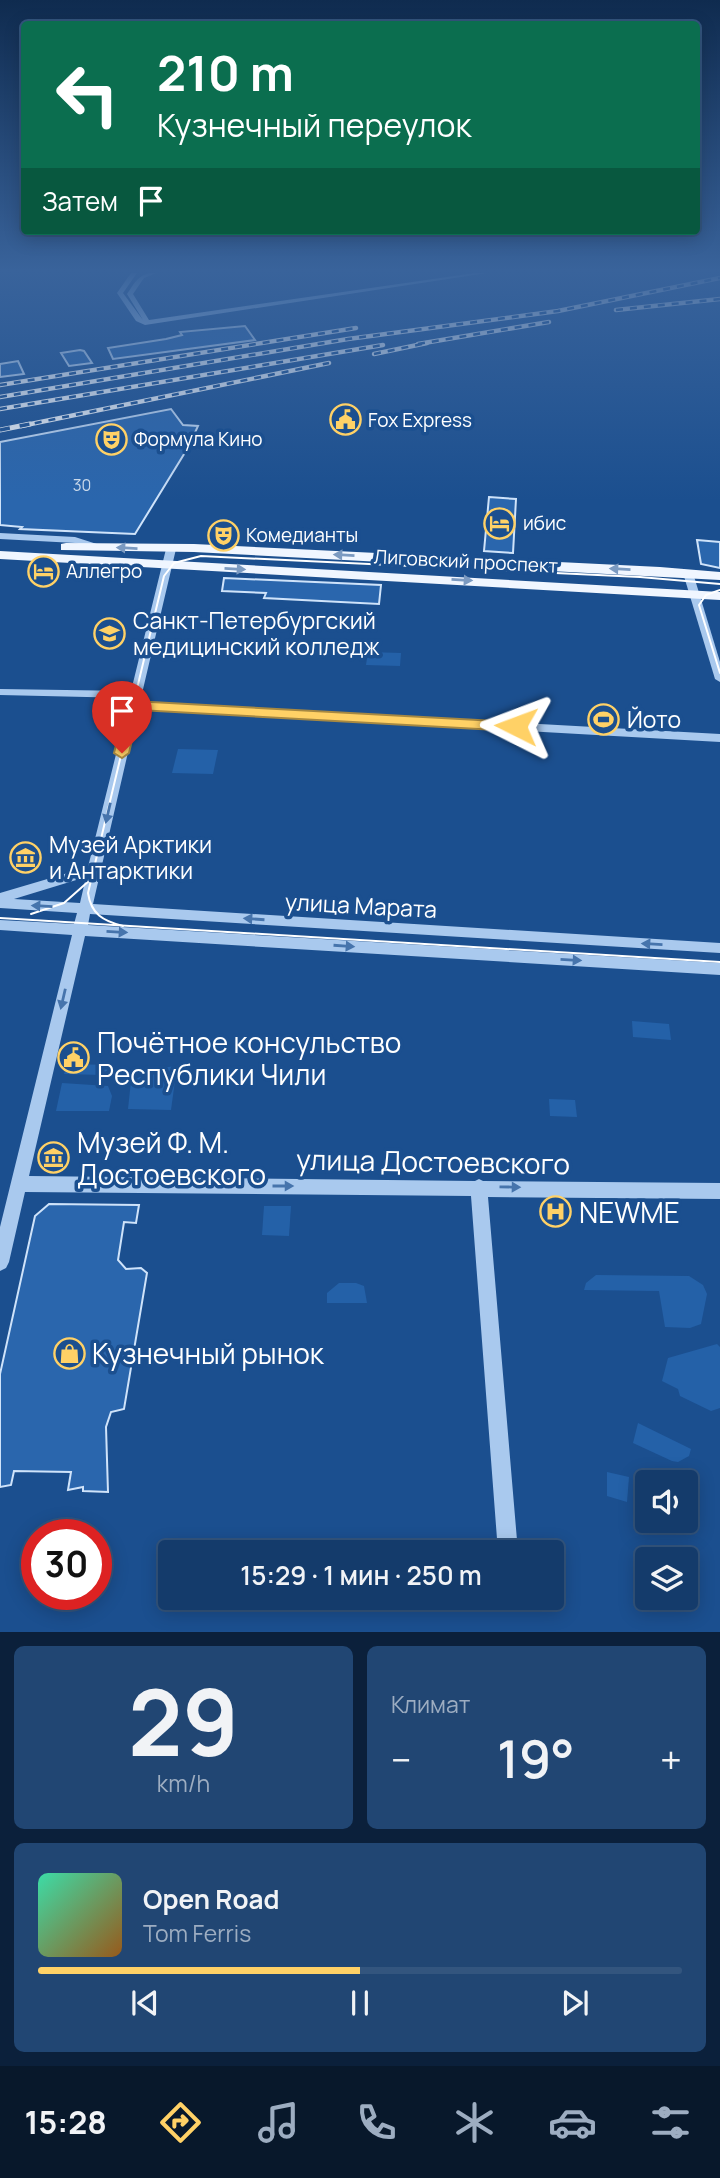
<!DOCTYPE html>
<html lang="ru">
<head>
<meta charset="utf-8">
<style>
	body { margin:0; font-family:Manrope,sans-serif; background:#214673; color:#f1f3f6; height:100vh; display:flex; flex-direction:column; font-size:26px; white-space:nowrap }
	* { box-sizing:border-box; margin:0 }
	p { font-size:23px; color:#9dadc1 }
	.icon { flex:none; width:38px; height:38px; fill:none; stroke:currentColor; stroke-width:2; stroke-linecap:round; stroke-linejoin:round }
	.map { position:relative; height:1632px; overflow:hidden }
	.sheet { display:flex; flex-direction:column; gap:14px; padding:14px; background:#0b203b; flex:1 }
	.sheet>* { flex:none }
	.banner { position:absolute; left:21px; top:21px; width:679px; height:214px; border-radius:7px; box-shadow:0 4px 18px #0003,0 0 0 2px #33557e; background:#0b6e4f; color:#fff; overflow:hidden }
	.tools { position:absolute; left:635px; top:1470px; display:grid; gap:14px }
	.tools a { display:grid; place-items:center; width:63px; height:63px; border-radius:7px; background:#143b6b; box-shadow:0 4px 18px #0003,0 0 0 2px #33557e; font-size:35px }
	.speed { position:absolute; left:21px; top:1519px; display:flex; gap:14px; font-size:35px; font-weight:700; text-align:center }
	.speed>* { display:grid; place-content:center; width:91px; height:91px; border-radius:50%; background:#143b6b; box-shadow:0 4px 18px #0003,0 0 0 2px #33557e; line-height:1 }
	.speed .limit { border:10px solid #d22; background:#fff; color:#111 }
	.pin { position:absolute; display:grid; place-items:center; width:60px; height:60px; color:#fff; margin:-72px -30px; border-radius:50% 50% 50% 0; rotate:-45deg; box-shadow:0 0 7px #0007 }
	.pin .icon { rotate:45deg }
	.me { position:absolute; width:77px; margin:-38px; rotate:273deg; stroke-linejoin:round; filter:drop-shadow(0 0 5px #0008) }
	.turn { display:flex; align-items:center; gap:24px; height:147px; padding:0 21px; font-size:32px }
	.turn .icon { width:91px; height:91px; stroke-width:2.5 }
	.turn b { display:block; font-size:49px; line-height:60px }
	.then { display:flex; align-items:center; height:66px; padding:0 21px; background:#0003; gap:14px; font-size:26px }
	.big { font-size:52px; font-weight:600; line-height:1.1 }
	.sheet .widget { flex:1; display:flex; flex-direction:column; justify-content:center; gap:10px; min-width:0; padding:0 24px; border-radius:10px; background:#214673 }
	.sheet .dial { align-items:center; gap:0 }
	.dial b { font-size:91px; line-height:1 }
	.song { display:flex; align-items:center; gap:21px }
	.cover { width:84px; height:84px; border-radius:10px; background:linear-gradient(135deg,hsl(160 70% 55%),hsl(30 70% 35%)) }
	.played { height:7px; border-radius:4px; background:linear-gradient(90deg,#ffd166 50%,#33557e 50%) }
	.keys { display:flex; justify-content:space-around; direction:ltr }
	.heat { display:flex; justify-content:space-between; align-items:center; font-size:38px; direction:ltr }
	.sheet .tiles { flex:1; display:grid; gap:14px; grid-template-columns:1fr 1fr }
	.widget:last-child { grid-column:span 2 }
	.trip { position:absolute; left:158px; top:1540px; width:406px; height:70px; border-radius:7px; background:#143b6b; box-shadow:0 4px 18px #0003,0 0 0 2px #33557e; font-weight:600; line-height:70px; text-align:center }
	.tabs { display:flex; height:112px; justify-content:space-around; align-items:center; background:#08182b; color:#9dadc1 }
	.tabs .icon { width:49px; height:49px }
	.tabs .selected { color:#ffd166 }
	.tabs b { font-size:32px; color:#f1f3f6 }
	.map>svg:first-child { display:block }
</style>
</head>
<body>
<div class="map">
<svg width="720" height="1632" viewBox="0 0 720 1632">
	<rect width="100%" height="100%" fill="#1b4f8f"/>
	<g fill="#2461a8">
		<path d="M 368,652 L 401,653 L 400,666 L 366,665 Z"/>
		<path d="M 178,749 L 218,750 L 213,774 L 172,773 Z"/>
		<path d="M 632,1021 L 669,1024 L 671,1040 L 633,1037 Z"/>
		<path d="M 67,1064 L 113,1065 L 102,1075 L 64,1074 Z"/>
		<path d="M 177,1066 L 171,1110 L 128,1109 L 131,1081 L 160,1068 Z"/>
		<path d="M 62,1083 L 108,1086 L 112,1096 L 109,1111 L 56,1111 Z"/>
		<path d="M 549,1099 L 575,1100 L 577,1117 L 550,1116 Z"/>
		<path d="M 264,1206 L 291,1206 L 289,1236 L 262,1235 Z"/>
		<path d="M 596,1275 L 689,1276 L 703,1285 L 707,1294 L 701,1324 L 690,1328 L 665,1327 L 659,1291 L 584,1290 L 586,1283 Z"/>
		<path d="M 339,1283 L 356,1283 L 364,1286 L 367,1303 L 327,1303 L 327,1293 Z"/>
		<path d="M 717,1344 L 720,1347 L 720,1408 L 711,1411 L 680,1396 L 678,1389 L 662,1381 L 668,1358 Z"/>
		<path d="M 638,1423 L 691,1449 L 689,1456 L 678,1462 L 672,1461 L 633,1443 Z"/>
		<path d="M 607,1472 L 629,1477 L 627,1502 L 607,1496 Z"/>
	</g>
	<g fill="#2a66ad" stroke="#cfe3fa" stroke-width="2">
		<path d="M 245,326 L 255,340 L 113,359 L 108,348 L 166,339 L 182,335 L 180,332 Z"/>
		<path d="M 80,350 L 84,351 L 92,363 L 69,366 L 61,353 Z"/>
		<path d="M 18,361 L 24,374 L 0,377 L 0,364 Z"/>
		<path d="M 171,409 L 183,425 L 198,426 L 189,446 L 135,534 L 20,529 L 22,527 L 0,525 L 0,442 Z"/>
		<path d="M 489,497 L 516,499 L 513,553 L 484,551 Z"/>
		<path d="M 697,540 L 720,542 L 720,568 L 701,564 Z"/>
		<path d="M 224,578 L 381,585 L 379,604 L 264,598 L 266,593 L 222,591 Z"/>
		<path d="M 49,1204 L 139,1205 L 136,1223 L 124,1222 L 118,1260 L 126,1269 L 141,1268 L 147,1273 L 124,1409 L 111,1412 L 106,1427 L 108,1492 L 83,1491 L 83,1487 L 68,1490 L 71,1472 L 14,1471 L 11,1485 L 0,1487 L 0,1374 L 35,1216 Z"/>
	</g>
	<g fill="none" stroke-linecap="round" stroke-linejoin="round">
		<g fill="#a9c9ee" fill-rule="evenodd">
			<path d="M 131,273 L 137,273 L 123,293 L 143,320 L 127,294 C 135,282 140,272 156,273 L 144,278 L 133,294 L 149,320 L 475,273 L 487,273 L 145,325 L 136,321 L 117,293 Z"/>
			<path d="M 0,533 L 75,537 L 103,546 L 98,549 L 75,543 L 0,539 Z"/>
			<path d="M 171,546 L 176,549 L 140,702 L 720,734 L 720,742 L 138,709 L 93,904 L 720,943 L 720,953 L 90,914 L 88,925 L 720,963 L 720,975 L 85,936 L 29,1176 L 475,1181 L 479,1179 L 483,1181 L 720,1183 L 720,1199 L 488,1197 L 518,1552 L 498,1552 L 471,1196 L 25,1192 L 9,1262 L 6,1268 L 0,1271 L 0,1227 L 72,935 L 0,930 L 0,920 L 74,924 L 77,913 L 0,908 L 0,893 L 88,867 L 130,698 L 0,695 L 0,689 L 131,691 L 166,549 ZM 86,877 L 80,903 L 14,899 Z"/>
			<path d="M 688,570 L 693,573 L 720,662 L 720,682 L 715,679 L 683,573 Z"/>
		</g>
		<g fill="#f0f6ff" fill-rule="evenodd">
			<path d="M 66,543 L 194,544 L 660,567 L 720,572 L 720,580 L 194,552 L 61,550 L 61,544 Z"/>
			<path d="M 0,551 L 720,592 L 720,600 L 0,559 Z"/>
		</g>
		<g stroke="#fff" stroke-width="2">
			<path d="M 720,590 L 706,595 L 699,605 L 720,673"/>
			<path d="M 31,914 L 64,903 L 90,880"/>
			<path d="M 0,918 L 720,962"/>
			<path d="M 123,926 C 103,921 91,914 88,893 L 164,576 L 174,563 L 201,556 L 640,577 L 720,584"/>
		</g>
		<defs>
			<g id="rail-far1">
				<path d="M 616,310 L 720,299"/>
				<path d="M 418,344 L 549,322"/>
				<path d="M 374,354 L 427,343"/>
				<path d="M 0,385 L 356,328"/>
				<path d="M 0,397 L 348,339 L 558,311 L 720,278"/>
				<path d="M 0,409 L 383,345"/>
				<path d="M 21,426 L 329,363"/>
			</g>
			<path id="rail" d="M 0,430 L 30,424"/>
		</defs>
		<use href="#rail-far1" stroke="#fff" stroke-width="4.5"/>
		<use href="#rail" stroke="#fff" stroke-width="5"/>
		<use href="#rail-far1" stroke="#1b4f8f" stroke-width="2.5" stroke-dasharray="7" stroke-linecap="butt"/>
		<use href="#rail" stroke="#1b4f8f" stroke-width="3.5" stroke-dasharray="10" stroke-linecap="butt"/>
	</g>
	<defs><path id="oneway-solid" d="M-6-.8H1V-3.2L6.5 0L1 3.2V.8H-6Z" transform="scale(1.75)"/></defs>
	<g fill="#7b9ac1">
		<use href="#oneway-solid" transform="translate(127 548) rotate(-177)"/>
		<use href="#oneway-solid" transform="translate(344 555) rotate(-177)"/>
		<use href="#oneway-solid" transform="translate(235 569) rotate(3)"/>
		<use href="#oneway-solid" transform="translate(620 569) rotate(-177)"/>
		<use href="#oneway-solid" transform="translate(462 580) rotate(3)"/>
	</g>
	<g fill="#4674ac">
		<use href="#oneway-solid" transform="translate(108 813) rotate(103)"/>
		<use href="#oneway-solid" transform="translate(42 906) rotate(-177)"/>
		<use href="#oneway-solid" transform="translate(254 919) rotate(-176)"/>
		<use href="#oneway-solid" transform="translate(117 932) rotate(3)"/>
		<use href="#oneway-solid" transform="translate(652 944) rotate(-177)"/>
		<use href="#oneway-solid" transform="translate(344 946) rotate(4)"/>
		<use href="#oneway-solid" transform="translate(571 960) rotate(3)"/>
		<use href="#oneway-solid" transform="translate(63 999) rotate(103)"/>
		<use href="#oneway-solid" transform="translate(283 1186)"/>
		<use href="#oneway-solid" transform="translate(510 1187) rotate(1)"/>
	</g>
	<linearGradient id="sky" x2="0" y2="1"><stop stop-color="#0f2b4f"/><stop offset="0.54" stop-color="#39639b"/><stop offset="1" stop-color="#39639b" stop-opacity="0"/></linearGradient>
	<rect width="720" height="501" fill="url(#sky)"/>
	<path fill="#ffd166" stroke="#a68842" stroke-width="2" d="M 133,701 L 516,722 L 523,726 L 516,731 L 139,710 L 129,753 L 122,758 L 114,753 L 126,705 Z"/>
	<defs>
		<symbol id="civic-ring" viewBox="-11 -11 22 22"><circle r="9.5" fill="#1b4f8f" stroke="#ffd166" stroke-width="1.5"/><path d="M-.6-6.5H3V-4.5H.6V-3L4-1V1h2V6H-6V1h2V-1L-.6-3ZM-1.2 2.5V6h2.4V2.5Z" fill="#ffd166"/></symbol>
		<symbol id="theatre-ring" viewBox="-11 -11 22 22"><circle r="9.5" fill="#1b4f8f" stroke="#ffd166" stroke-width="1.5"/><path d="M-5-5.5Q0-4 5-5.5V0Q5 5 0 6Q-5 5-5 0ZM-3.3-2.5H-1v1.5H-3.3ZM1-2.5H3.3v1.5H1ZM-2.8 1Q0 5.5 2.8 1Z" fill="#ffd166"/></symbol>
		<symbol id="hotel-ring" viewBox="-11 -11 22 22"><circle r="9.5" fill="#1b4f8f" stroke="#ffd166" stroke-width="1.5"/><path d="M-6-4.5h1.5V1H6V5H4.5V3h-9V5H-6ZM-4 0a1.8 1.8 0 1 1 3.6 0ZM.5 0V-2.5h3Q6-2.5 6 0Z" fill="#ffd166"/></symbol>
		<symbol id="university-ring" viewBox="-11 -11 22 22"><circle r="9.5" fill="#1b4f8f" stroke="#ffd166" stroke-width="1.5"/><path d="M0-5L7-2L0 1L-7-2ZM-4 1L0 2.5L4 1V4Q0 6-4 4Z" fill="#ffd166"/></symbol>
		<symbol id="stadium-ring" viewBox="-11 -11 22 22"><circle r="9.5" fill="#1b4f8f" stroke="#ffd166" stroke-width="1.5"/><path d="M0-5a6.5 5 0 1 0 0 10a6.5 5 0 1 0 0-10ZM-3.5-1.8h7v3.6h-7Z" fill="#ffd166"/></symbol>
		<symbol id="museum-ring" viewBox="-11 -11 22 22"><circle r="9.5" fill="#1b4f8f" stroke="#ffd166" stroke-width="1.5"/><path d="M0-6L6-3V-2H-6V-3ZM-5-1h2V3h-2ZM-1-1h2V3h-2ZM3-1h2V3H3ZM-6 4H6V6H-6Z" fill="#ffd166"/></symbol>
		<symbol id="hospital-ring" viewBox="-11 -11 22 22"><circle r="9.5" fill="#1b4f8f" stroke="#ffd166" stroke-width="1.5"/><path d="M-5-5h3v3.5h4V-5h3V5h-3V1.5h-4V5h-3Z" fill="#ffd166"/></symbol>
		<symbol id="shop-ring" viewBox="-11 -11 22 22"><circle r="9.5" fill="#1b4f8f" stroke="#ffd166" stroke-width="1.5"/><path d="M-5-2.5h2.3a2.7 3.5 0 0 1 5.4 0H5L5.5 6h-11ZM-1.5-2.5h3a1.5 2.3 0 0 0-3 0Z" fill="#ffd166"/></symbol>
	</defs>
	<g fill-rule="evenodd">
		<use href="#civic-ring" x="328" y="402" width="35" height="35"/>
		<use href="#theatre-ring" x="94" y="422" width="35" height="35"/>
		<use href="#hotel-ring" x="482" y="506" width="35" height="35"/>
		<use href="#theatre-ring" x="206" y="518" width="35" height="35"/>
		<use href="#hotel-ring" x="26" y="554" width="35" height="35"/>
		<use href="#university-ring" x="92" y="616" width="35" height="35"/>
		<use href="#stadium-ring" x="586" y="702" width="35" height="35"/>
		<use href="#museum-ring" x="8" y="840" width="35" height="35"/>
		<use href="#civic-ring" x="56" y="1040" width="35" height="35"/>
		<use href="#museum-ring" x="36" y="1140" width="35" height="35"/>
		<use href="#hospital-ring" x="538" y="1194" width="35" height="35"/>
		<use href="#shop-ring" x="52" y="1336" width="35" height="35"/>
	</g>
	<g text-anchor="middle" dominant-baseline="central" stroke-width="7" stroke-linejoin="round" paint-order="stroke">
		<g font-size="16" fill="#cad9ea">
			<text x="82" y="485">30</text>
		</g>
		<g font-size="19" fill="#fff" stroke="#1b4f8f" text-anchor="start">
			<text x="368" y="420">Fox Express</text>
			<text x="134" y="439">Формула Кино</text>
			<text x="523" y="523">ибис</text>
			<text x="246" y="535">Комедианты</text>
			<text x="66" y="571">Аллегро</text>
		</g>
		<g font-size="19" fill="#fff" stroke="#1b4f8f">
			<text transform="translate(466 561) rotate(3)">Лиговский проспект</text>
		</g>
		<g font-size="23" fill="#fff" stroke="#1b4f8f" text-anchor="start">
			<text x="133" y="620">Санкт-Петербургский<tspan x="133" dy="26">медицинский колледж</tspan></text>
			<text x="627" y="719">Йото</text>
			<text x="49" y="844">Музей Арктики<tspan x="49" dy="26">и Антарктики</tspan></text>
		</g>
		<g font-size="23" fill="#fff" stroke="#1b4f8f">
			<text transform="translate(361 905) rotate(3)">улица Марата</text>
		</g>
		<g font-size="28" fill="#fff" stroke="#1b4f8f" text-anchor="start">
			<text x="97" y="1042">Почётное консульство<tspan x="97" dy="32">Республики Чили</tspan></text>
			<text x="77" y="1142">Музей Ф. М.<tspan x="77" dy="32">Достоевского</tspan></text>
			<text x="579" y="1212">NEWME</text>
			<text x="92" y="1353">Кузнечный рынок</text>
		</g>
		<g font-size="28" fill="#fff" stroke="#1b4f8f">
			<text transform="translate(433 1161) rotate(1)">улица Достоевского</text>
		</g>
	</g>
</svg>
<div class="tools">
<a><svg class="icon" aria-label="sound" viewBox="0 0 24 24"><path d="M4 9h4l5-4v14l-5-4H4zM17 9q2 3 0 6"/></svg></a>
<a><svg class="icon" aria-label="layers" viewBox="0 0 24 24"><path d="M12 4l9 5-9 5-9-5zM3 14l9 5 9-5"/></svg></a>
</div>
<div class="speed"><div class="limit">30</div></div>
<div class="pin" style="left:122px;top:753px;background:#d93025"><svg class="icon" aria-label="arrive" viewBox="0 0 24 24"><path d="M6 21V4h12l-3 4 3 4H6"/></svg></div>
<svg class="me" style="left:516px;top:726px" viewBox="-20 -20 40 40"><path d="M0-17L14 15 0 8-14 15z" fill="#ffd166" stroke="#fff" stroke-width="4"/></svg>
<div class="trip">15:29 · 1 мин · 250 m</div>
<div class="banner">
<div class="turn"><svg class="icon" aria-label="left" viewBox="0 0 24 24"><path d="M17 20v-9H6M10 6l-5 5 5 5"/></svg><div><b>210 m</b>Кузнечный переулок</div></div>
<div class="then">Затем<svg class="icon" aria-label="arrive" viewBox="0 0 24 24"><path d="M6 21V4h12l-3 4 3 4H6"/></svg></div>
</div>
</div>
<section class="sheet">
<div class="tiles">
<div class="widget dial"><b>29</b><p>km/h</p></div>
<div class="widget"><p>Климат</p>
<div class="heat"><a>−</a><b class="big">19°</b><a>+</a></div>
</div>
<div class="widget">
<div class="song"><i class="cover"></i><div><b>Open Road</b><p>Tom Ferris</p></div></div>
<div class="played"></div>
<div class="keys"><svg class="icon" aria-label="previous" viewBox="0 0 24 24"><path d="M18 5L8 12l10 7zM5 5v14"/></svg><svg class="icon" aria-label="pause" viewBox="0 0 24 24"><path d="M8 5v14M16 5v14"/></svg><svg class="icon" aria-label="next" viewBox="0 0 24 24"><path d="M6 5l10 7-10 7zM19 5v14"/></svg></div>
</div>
</div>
</section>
<nav class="tabs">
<b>15:28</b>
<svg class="icon selected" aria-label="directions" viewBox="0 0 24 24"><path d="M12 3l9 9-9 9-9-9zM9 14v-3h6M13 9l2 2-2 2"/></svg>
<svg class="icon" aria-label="music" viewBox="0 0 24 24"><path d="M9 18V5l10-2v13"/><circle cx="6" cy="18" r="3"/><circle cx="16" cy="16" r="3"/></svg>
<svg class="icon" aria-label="phone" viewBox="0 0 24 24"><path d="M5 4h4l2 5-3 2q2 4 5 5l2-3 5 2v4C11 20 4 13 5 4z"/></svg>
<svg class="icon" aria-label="climate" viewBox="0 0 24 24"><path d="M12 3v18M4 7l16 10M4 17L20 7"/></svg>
<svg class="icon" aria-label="car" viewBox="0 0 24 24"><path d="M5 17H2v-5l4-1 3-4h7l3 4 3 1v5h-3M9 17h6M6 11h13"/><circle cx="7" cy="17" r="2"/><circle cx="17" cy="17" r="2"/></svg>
<svg class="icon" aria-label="filters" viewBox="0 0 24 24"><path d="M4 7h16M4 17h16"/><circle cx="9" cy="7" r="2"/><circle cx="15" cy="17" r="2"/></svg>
</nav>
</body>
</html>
